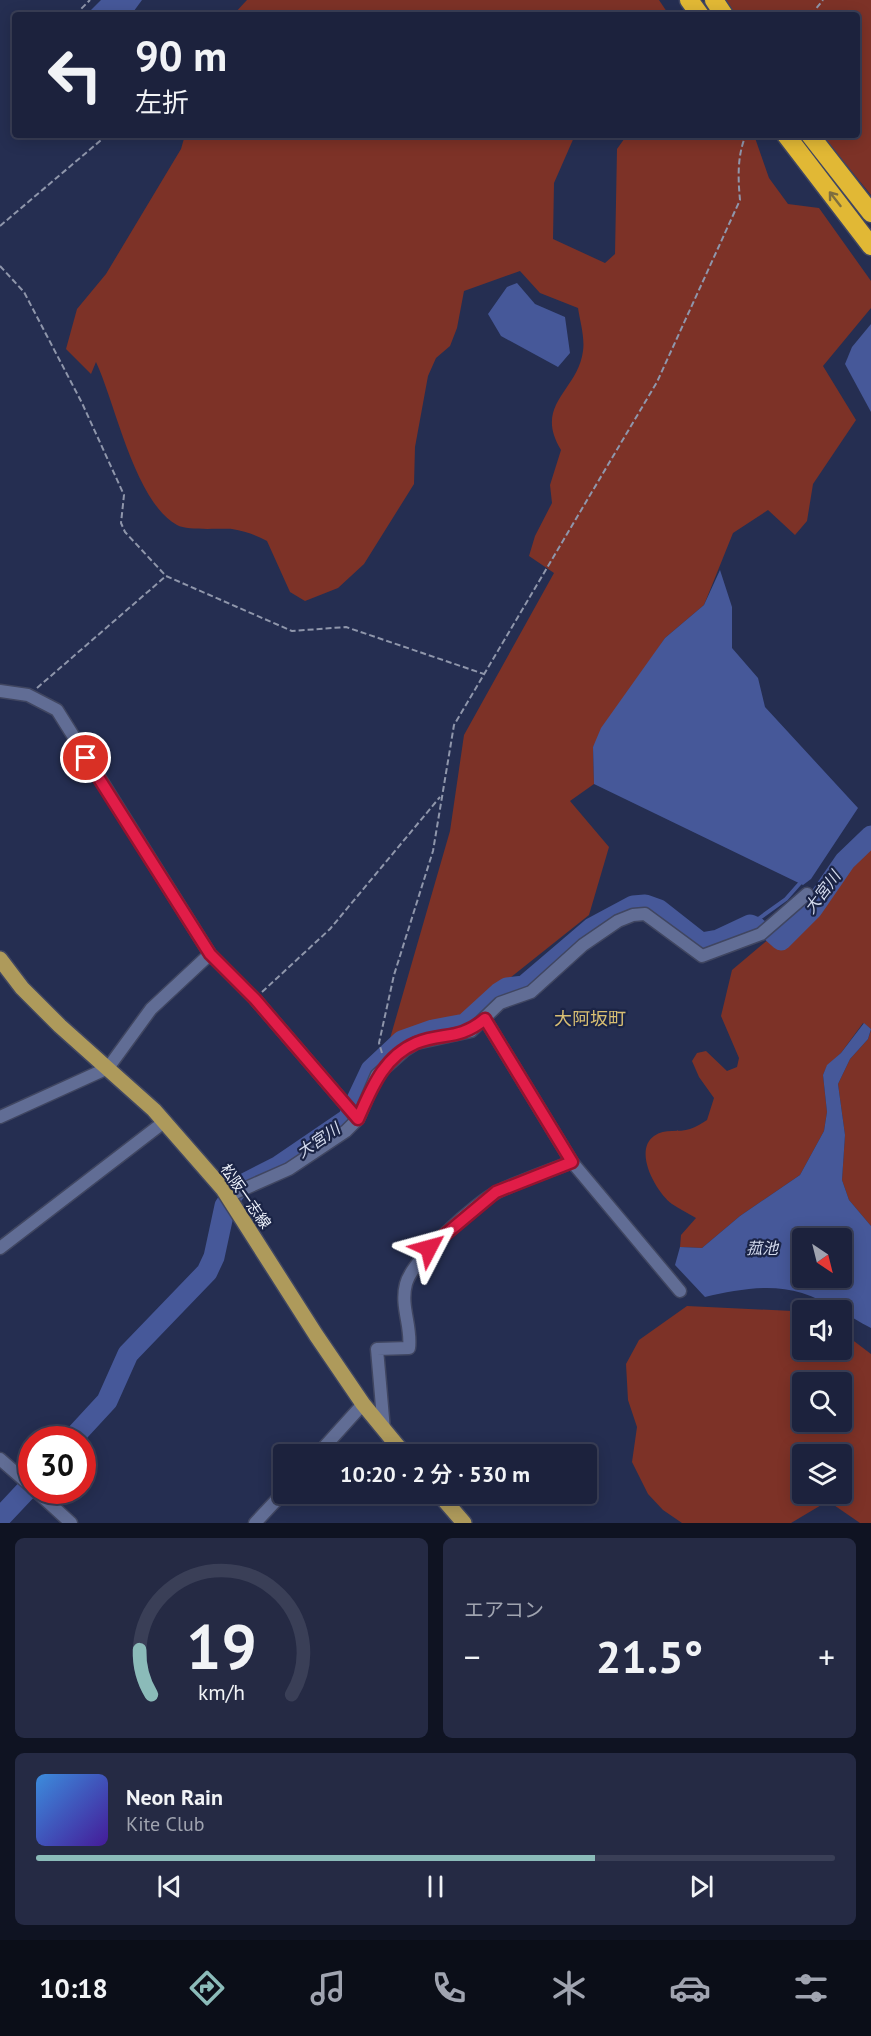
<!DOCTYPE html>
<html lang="ja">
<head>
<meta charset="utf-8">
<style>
	body { margin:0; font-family:"PT Sans","Noto Sans JP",sans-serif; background:#252a44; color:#f1f3f6; height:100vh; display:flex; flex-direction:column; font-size:22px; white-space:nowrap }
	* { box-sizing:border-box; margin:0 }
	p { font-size:20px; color:#a0a4b0 }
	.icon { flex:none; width:33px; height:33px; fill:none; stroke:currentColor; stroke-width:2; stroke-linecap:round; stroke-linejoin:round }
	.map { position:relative; height:1523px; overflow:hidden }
	.panel { display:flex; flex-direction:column; gap:15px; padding:15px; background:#0f1322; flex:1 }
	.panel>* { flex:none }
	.hud { position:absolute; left:12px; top:12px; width:848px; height:126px; border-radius:6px; box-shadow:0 3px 15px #0003,0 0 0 2px #3a3f57; background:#1c223d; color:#f1f3f6; overflow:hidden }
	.needle { width:39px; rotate:145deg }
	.buttons { position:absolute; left:792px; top:1228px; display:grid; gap:12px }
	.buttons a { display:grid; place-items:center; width:60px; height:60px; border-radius:6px; background:#1c223d; box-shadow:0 3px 15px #0003,0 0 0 2px #3a3f57; font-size:30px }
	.speed { position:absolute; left:18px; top:1426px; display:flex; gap:12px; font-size:30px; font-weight:700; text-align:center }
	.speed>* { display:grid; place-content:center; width:78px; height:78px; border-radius:50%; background:#1c223d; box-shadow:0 3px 15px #0003,0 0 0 2px #3a3f57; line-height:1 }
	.speed .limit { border:9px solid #d22; background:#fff; color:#111 }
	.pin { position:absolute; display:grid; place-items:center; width:51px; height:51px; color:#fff; margin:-26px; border:3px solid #fff; border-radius:50%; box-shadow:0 2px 6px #0007 }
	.me { position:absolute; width:66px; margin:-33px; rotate:51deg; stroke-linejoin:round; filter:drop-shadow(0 0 4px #0008) }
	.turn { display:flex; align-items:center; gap:21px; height:126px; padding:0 24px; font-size:27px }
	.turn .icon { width:78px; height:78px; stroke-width:2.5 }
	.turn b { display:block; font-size:42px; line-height:51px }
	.big { font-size:45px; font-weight:600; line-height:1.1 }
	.panel .tile { flex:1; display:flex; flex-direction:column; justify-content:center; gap:9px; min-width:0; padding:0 21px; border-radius:9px; background:#252a44 }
	.panel .dial { align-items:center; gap:0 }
	.dial svg { height:156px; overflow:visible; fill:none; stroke:#3a3f57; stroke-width:7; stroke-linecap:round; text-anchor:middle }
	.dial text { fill:#f1f3f6; stroke:none }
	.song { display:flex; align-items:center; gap:18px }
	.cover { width:72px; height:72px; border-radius:9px; background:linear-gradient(135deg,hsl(210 70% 55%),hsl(260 70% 35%)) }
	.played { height:6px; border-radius:3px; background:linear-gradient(90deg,#8bbbb9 70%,#3a3f57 70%) }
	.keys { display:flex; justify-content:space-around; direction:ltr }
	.heat { display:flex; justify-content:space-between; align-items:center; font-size:33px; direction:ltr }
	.panel .tiles { flex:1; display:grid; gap:15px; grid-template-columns:1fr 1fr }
	.tile:last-child { grid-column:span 2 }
	.trip { position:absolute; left:273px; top:1444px; width:324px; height:60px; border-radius:6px; background:#1c223d; box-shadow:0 3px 15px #0003,0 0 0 2px #3a3f57; font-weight:600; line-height:60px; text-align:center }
	.tabs { display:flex; height:96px; justify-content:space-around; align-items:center; background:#0b0e18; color:#a0a4b0 }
	.tabs .icon { width:42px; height:42px }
	.tabs .active { color:#8bbbb9 }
	.tabs b { font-size:27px; color:#f1f3f6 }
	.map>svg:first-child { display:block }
</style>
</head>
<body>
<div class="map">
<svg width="871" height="1523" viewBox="0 0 871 1523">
	<rect width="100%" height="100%" fill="#252e51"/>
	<g fill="#7d3227" fill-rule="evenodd">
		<path d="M 247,0 L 659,0 L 669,15 L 233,15 Z"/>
		<path d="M 725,0 L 871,0 L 871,195 L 822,135 L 856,135 L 856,15 L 736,15 Z"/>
		<path d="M 185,135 L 575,135 L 554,183 L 553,239 L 605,263 L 615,254 L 617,149 L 627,135 L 754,135 L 769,178 L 788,204 L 819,208 L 871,281 L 871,308 L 823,366 L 856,420 L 813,484 L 807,521 L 795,535 L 768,510 L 733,533 L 704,605 L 665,638 L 593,747 L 594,784 L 570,801 L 609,847 L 589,915 L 457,1020 L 389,1042 L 450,831 L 464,735 L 554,573 L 529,556 L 535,536 L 552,503 L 550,485 L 561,450 C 533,404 578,391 583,351 C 585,338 580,321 578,308 L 540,293 L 520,271 L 464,291 L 457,328 L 450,346 L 436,358 L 428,376 L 415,447 L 414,484 L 364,564 L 338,588 L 305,601 L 290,592 L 267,541 C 256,535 245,531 232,529 C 219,528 188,531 177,525 C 135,502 116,405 96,362 L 91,374 L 66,349 L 77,309 L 106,274 L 181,149 Z"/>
		<path d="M 871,841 L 871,1029 L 863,1023 L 841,1053 L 827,1066 L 823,1075 L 827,1112 L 824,1131 L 800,1175 L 740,1216 L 702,1248 L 680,1247 L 681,1235 L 696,1218 C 688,1213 679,1209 672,1204 C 656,1192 633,1151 654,1136 C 665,1128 679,1133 690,1129 C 696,1127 702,1123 707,1120 L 714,1098 L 699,1077 L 692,1061 L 697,1053 L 706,1051 L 727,1071 L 737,1067 L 739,1058 L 721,1016 L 732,970 L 809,905 L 841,876 Z"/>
		<path d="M 871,1030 L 871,1226 L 849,1200 L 842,1180 L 845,1135 L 838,1084 L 850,1059 L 868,1039 Z"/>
		<path d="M 687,1306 L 793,1311 L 802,1315 L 802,1350 L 842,1350 L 842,1332 L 871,1354 L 871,1523 L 860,1523 L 828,1501 L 791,1523 L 682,1523 L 663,1510 L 648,1494 L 632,1462 L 637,1427 L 628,1400 L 626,1364 L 639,1340 ZM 802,1383 L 842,1383 L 842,1422 L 802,1422 ZM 802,1455 L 842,1455 L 842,1494 L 802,1494 Z"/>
	</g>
	<g fill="#465899" fill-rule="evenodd">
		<path d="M 101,0 L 142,0 L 131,15 L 86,15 Z"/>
		<path d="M 517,283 L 535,304 L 565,317 L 570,353 L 558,367 L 501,336 L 488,314 L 507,287 Z"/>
		<path d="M 871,324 L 871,412 L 845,364 L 852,347 Z"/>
		<path d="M 720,570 L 732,607 L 732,648 L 758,678 L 765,707 L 858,808 L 811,879 L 803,885 L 594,784 L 593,747 L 601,728 L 665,638 L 704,605 Z"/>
		<path d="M 864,1023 L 871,1029 L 868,1039 L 850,1059 L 838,1084 L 845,1135 L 842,1180 L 849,1200 L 871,1226 L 871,1328 C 848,1316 827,1301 802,1293 C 770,1283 736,1290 705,1297 L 675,1265 L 680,1247 L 702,1248 L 740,1216 L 800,1175 L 824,1131 L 827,1112 L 823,1075 L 827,1065 L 841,1053 ZM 802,1239 L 842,1239 L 842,1278 L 802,1278 Z"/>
	</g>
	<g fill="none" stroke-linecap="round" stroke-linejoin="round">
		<path stroke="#465899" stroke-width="4" d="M 750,925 L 786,899 L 801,882"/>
		<g stroke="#465899" stroke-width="21">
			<path d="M 772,932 L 781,940 L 812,909 L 845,861 L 871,836"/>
			<path d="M 71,1440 L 107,1401 L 128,1354 L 207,1272 L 214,1257 L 225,1206 L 238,1187 L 279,1166 L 348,1119 L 371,1070 L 402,1041 L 433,1030 L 465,1024 L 499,993 L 507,988 L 524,986 L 592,928 L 633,906 L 645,905 L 659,910 L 701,943 L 718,940 L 750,925 L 757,928"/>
			<path d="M 0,1518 L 32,1484"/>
		</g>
		<defs>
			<g id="minor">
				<path d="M 0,691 L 28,695 L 57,710 L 210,954 L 255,999 L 358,1119"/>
				<path d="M 485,1019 L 572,1162 L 680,1291"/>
				<path d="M 0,1117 L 108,1068 L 151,1009 L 210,954"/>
				<path d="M 228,1196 L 289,1169 L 346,1131 L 358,1119 L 377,1075 L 405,1050 L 416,1043 L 471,1031 L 500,1003 L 531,992 L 583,945 L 618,921 L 633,915 L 645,914 L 702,956 L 761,934 L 807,894"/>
				<path d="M 0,1248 L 164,1122"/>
				<path d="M 384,1430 L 377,1349 L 409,1348 C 412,1327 400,1306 406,1284 C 412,1260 476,1202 499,1191 C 523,1180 548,1171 572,1162"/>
				<path d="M 317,1455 L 363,1404"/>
				<path d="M 0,1459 L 32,1487"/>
				<path d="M 36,1491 L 71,1523"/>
				<path d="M 255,1523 L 284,1492"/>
			</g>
			<g id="major">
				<path d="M 0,959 L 22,988 L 60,1026 L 154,1110 L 223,1189 L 316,1335 L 363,1404 L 405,1455"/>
				<path d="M 439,1494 L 464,1523"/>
			</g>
			<g id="highway">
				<path d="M 689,0 L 700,15"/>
				<path d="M 714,0 L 724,15"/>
				<path d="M 786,135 L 871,246"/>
				<path d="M 810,135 L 871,213"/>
			</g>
		</defs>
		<use href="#minor" stroke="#404661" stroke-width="15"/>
		<use href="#major" stroke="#404661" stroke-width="18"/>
		<use href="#highway" stroke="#404661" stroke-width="21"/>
		<g stroke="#8f96ab" stroke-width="2" stroke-dasharray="6 3" stroke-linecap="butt">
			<path d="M 75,15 L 90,0"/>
			<path d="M 811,15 L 823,0"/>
			<path d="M 0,226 L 107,135"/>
			<path d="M 0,266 L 24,292 L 82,403 L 124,495 L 121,523 L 125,532 L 166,576 L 292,631 L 346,627 L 484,674"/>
			<path d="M 37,688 L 166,576"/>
			<path d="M 262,992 L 330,929 L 440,797"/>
			<path d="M 382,1053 L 379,1043 L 394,975 L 433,851 L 454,725 L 657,382 L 740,200 C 738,179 737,155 746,135"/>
		</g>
		<use href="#minor" stroke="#616d95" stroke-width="12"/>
		<use href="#major" stroke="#ae9a5b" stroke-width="15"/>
		<use href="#highway" stroke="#e1b835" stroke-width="18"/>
	</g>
	<defs><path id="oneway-shaft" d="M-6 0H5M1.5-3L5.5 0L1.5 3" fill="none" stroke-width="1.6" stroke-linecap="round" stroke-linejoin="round" transform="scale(1.5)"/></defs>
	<use stroke="#7e6e3e" href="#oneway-shaft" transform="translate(835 199) rotate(-128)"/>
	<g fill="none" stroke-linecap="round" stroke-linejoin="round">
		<defs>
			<path id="route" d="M 86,758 L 210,954 L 255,999 L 358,1119 C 371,1090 383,1057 416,1043 C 443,1032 458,1041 485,1019 L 572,1162 L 496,1192 L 429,1248"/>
		</defs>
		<use href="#route" stroke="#92132f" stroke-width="15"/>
		<use href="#route" stroke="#e11d48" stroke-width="10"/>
	</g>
	<g text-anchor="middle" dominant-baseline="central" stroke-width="4.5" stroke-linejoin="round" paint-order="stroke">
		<g font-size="15" fill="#eff3fc" stroke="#1b2446">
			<text transform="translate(246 1196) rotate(55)">松阪一志線</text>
		</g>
		<g font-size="16" font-style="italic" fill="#d4dbee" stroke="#1b2446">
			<text transform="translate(822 892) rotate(-53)">大宮川</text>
			<text transform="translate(318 1140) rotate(-34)">大宮川</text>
			<text x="762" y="1248">菰池</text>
		</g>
		<g font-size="18" fill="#d9bf73" stroke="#1b2446">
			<text x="590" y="1018">大阿坂町</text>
		</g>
	</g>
</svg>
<div class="buttons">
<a><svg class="needle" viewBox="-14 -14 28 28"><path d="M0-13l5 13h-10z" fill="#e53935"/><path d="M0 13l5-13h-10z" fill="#a0a4b0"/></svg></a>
<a><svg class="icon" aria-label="sound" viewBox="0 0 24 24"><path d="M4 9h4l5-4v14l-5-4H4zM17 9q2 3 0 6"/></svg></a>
<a><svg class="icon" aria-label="search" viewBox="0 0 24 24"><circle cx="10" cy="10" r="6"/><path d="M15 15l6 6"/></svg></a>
<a><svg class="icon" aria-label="layers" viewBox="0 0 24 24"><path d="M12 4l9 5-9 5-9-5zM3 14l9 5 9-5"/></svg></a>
</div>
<div class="speed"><div class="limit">30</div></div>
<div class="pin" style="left:86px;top:758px;background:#d93025"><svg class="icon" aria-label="arrive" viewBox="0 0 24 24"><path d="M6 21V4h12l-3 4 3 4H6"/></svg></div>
<svg class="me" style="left:429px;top:1248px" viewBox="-20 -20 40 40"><path d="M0-17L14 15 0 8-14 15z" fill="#e11d48" stroke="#fff" stroke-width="4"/></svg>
<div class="trip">10:20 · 2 分 · 530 m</div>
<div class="hud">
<div class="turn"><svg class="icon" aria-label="left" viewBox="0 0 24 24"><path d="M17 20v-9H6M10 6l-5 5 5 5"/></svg><div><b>90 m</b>左折</div></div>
</div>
</div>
<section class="panel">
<div class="tiles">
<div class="tile dial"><svg viewBox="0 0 100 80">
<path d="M14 69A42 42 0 1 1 86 69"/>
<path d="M14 69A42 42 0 0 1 8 46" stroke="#8bbbb9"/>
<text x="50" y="56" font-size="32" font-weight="700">19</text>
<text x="50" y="72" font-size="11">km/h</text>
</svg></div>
<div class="tile"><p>エアコン</p>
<div class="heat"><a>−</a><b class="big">21.5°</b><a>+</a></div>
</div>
<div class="tile">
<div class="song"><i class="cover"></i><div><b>Neon Rain</b><p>Kite Club</p></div></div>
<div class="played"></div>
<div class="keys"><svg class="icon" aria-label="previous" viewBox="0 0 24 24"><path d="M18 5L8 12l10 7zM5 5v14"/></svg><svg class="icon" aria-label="pause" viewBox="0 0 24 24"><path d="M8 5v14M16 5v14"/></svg><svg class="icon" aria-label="next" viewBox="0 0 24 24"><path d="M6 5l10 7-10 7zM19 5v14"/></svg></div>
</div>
</div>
</section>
<nav class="tabs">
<b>10:18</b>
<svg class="icon active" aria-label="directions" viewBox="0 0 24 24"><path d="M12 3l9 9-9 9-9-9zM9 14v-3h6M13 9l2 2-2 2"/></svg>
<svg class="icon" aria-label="music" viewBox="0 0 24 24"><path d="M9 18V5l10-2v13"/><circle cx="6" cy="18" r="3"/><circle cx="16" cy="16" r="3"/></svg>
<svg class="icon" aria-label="phone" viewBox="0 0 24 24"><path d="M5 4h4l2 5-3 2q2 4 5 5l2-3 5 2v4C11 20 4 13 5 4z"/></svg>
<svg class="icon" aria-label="climate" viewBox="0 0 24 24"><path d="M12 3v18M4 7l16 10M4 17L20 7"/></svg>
<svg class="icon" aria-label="car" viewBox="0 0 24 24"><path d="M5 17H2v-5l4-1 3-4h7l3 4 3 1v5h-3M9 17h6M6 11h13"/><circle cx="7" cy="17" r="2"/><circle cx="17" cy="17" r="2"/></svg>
<svg class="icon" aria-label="filters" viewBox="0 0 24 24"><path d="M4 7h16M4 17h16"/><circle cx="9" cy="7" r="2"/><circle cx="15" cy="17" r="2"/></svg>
</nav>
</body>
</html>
